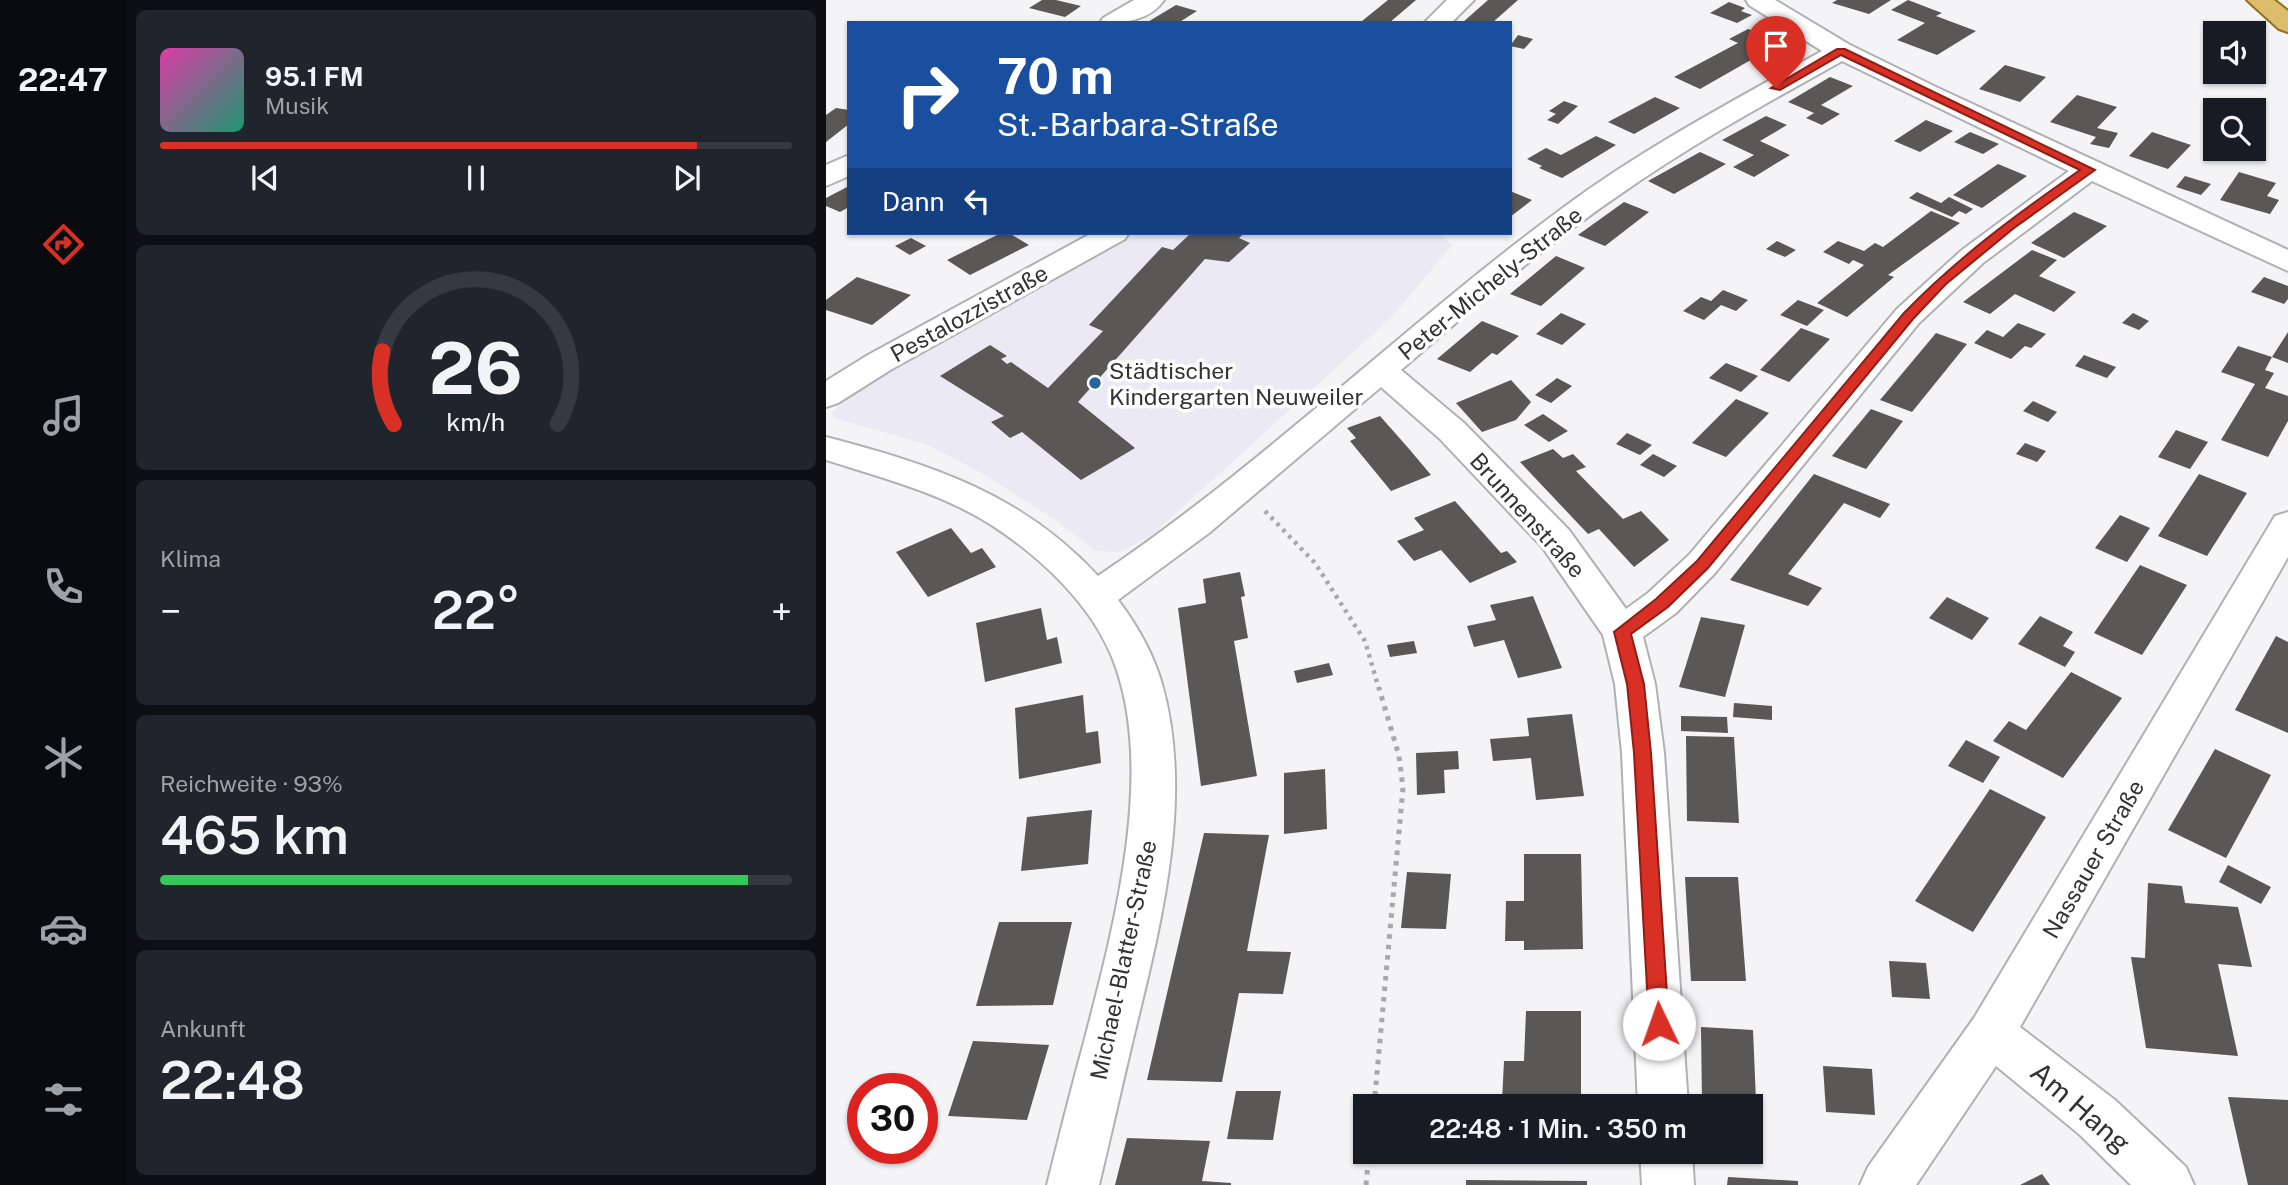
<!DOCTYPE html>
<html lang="de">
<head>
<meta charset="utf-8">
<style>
	body { margin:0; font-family:"Public Sans",sans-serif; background:#20242c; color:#f1f3f6; height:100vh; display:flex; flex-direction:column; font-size:26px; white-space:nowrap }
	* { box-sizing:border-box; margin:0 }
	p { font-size:23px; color:#9ea1a6 }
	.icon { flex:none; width:38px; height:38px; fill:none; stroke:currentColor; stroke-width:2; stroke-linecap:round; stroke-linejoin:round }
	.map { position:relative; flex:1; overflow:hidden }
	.details { display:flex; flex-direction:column; gap:10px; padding:10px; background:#0d0f14; width:700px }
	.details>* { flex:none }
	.hud { position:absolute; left:21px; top:21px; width:665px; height:214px; border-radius:0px; box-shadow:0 2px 5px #0004; background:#1a4fa0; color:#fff; overflow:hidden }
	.controls { position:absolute; left:1377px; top:21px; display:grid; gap:14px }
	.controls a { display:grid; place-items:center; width:63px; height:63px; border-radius:0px; background:#171b24; box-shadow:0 2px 5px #0004; font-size:35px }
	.speed { position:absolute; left:21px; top:1073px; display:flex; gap:14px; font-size:35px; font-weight:700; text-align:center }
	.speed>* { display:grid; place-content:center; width:91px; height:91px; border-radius:50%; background:#171b24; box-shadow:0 2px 5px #0004; line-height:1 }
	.speed .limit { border:10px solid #d22; background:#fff; color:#111 }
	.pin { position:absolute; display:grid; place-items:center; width:60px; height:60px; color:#fff; margin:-72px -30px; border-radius:50% 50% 50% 0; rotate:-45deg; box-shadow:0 0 7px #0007 }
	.pin .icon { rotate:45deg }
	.me { position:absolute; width:77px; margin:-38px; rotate:357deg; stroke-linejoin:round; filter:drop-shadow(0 0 5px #0008) }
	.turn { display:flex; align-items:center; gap:24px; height:147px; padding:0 35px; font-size:32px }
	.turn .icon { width:91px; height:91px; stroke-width:2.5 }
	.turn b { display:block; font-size:49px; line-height:60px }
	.then { display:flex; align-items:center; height:66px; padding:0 35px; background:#0003; gap:14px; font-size:26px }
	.big { font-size:52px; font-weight:600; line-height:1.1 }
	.details .tile { flex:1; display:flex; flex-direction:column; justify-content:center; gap:10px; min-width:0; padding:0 24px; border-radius:10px; background:#20242c }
	.details .dial { align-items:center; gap:0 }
	.dial svg { height:182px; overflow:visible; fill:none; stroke:#363941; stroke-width:7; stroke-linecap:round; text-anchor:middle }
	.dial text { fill:#f1f3f6; stroke:none }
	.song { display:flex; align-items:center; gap:21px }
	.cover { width:84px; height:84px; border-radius:10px; background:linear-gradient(135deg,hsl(320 70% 55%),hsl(160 70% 35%)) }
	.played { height:7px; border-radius:4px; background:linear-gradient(90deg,#d93025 85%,#363941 85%) }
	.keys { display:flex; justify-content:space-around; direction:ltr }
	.heat { display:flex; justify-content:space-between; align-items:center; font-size:38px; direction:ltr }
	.charge { height:10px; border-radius:5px; background:linear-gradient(90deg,#34c759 93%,#363941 0) }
	.trip { position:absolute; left:527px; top:1094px; width:410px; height:70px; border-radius:0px; background:#171b24; box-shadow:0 2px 5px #0004; font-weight:600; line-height:70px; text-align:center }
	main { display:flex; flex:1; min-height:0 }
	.menu { display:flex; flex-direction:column; width:126px; justify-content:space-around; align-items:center; background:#090b0e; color:#9ea1a6 }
	.menu .icon { width:49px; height:49px }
	.menu .selected { color:#d93025 }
	.menu b { font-size:32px; color:#f1f3f6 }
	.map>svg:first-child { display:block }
</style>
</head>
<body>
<main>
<nav class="menu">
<b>22:47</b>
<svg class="icon selected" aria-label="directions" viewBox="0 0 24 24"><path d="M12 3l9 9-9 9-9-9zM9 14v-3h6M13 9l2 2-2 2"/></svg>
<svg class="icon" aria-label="music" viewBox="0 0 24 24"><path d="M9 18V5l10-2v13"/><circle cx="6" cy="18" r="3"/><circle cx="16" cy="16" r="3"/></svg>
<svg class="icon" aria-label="phone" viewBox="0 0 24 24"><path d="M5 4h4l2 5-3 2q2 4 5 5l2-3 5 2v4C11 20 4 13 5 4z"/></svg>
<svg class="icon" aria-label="climate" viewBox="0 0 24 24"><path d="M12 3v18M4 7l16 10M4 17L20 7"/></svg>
<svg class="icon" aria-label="car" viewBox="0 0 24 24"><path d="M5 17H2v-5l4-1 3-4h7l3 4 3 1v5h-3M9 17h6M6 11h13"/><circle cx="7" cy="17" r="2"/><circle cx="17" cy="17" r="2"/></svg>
<svg class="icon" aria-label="filters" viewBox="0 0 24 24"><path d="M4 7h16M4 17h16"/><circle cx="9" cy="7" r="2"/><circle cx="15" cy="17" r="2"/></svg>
</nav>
<section class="details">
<div class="tile">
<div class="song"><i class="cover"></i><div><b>95.1 FM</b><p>Musik</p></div></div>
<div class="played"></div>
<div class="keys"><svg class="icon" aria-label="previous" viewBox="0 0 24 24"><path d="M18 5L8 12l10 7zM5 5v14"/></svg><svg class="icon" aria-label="pause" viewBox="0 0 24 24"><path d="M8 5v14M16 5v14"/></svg><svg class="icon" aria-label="next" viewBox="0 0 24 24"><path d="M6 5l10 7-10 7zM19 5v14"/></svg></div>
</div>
<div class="tile dial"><svg viewBox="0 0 100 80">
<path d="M14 69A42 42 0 1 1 86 69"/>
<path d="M14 69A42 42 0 0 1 9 37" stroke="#d93025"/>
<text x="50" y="56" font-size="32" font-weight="700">26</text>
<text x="50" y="72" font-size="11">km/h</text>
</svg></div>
<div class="tile"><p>Klima</p>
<div class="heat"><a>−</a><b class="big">22°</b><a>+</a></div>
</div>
<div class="tile"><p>Reichweite · 93%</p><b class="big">465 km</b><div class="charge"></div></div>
<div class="tile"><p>Ankunft</p><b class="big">22:48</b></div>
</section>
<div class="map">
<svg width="1462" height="1185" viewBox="0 0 1462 1185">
	<rect width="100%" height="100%" fill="#f4f4f7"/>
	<path fill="#eae9f4" d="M 314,233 L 614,233 L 626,245 L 565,318 L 327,534 L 295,552 L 269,551 L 234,523 L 154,472 L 99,444 L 8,418 L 6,412 L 16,403 L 74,363 Z"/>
	<g fill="#5a5856">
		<path d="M 216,0 L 230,0 L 255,6 L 239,17 L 203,8 Z"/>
		<path d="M 562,0 L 590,0 L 563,23 L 536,21 Z"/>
		<path d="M 662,0 L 692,0 L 666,23 L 636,23 Z"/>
		<path d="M 1011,0 L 1065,0 L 1043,14 L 1006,3 Z"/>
		<path d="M 1082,0 L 1116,13 L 1110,16 L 1150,31 L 1111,55 L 1071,40 L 1099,23 L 1065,10 Z"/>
		<path d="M 903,2 L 919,8 L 915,11 L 926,15 L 911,23 L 884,13 Z"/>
		<path d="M 350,5 L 371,11 L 352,23 L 320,23 Z"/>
		<path d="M 922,29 L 943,37 L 924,48 L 937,53 L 874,89 L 848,77 L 912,43 L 903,39 Z"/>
		<path d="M 692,35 L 707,39 L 698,49 L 684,46 Z"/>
		<path d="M 1179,65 L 1220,77 L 1194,102 L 1153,89 Z"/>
		<path d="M 1004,77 L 1027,86 L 995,105 L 1014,114 L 996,125 L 980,118 L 988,113 L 962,102 Z"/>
		<path d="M 1251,95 L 1291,107 L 1271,128 L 1292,133 L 1283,148 L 1264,144 L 1270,137 L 1224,122 Z"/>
		<path d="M 829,97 L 854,108 L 808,134 L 782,122 Z"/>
		<path d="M 738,101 L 752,106 L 732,124 L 721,120 L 730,114 L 723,111 Z"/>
		<path d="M 10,108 L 23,110 L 23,124 L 0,142 L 0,115 Z"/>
		<path d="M 940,116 L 961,125 L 934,141 L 964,155 L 928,177 L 907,167 L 928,155 L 896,140 Z"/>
		<path d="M 1100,120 L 1127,131 L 1094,152 L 1068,141 Z"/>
		<path d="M 1144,132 L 1173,144 L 1157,154 L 1128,142 Z"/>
		<path d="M 1326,132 L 1365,145 L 1342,169 L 1303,156 Z"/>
		<path d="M 770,136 L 790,145 L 736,178 L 713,168 L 716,166 L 701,159 L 720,148 L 735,155 Z"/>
		<path d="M 874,152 L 900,164 L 848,194 L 822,181 Z"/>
		<path d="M 1172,164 L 1201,176 L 1156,208 L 1127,195 Z"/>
		<path d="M 1413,172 L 1450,183 L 1441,196 L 1453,200 L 1444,214 L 1394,200 Z"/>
		<path d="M 1359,176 L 1385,184 L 1375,195 L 1350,187 Z"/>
		<path d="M 23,186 L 23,207 L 14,212 L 0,206 L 0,198 Z"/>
		<path d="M 684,191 L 706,200 L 684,217 Z"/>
		<path d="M 1091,192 L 1115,203 L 1123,197 L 1147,209 L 1140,214 L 1133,211 L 1126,217 L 1083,198 Z"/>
		<path d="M 798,202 L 823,212 L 779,246 L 752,235 Z"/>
		<path d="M 1105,211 L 1134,223 L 1062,275 L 1068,277 L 1021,317 L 991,303 L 1038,265 L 1027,260 L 1023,264 L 997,252 L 1012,241 L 1038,251 L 1049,243 L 1057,247 Z"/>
		<path d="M 1248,212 L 1281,226 L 1238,258 L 1205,243 Z"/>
		<path d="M 175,233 L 183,233 L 203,245 L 144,275 L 121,260 Z"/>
		<path d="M 365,233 L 418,233 L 413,238 L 424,243 L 403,262 L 379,259 L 252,402 L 309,448 L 255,480 L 196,432 L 184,438 L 165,422 L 178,416 L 114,376 L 164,345 L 181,356 L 175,359 L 181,364 L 185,362 L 222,388 L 277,331 L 263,325 L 336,247 L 347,250 Z"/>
		<path d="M 85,238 L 100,246 L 84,255 L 69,246 Z"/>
		<path d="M 951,241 L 970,250 L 959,257 L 940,249 Z"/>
		<path d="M 1206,250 L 1231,260 L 1213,276 L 1250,292 L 1228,312 L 1189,294 L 1164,314 L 1137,302 Z"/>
		<path d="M 730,256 L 759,268 L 715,306 L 684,294 Z"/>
		<path d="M 31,277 L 85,295 L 46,325 L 0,310 L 0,300 Z"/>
		<path d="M 1438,277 L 1462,286 L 1462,299 L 1458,304 L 1425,292 Z"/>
		<path d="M 897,290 L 922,300 L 910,311 L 895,305 L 878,320 L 857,311 L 875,297 L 885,301 Z"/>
		<path d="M 972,300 L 998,310 L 981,326 L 954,315 Z"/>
		<path d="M 735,313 L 760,324 L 736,345 L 710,334 Z"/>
		<path d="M 1307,313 L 1323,321 L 1313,330 L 1296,323 Z"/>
		<path d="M 656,321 L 693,336 L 671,355 L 666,353 L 644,372 L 611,359 Z"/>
		<path d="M 1192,323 L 1220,334 L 1205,348 L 1199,346 L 1185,359 L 1148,343 L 1161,330 L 1177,337 Z"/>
		<path d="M 975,328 L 1004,339 L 963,382 L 934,370 Z"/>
		<path d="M 1462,332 L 1462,363 L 1446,357 Z"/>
		<path d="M 1110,333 L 1141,344 L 1086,412 L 1054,400 Z"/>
		<path d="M 1412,346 L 1446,357 L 1439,370 L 1448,373 L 1439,388 L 1462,396 L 1462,421 L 1442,457 L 1395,440 L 1429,384 L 1395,372 Z"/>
		<path d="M 1258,355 L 1290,367 L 1281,378 L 1249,366 Z"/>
		<path d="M 900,363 L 932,376 L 915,392 L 883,378 Z"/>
		<path d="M 731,378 L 746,386 L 725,403 L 709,395 Z"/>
		<path d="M 685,380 L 705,402 L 690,420 L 656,432 L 630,403 Z"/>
		<path d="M 910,399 L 943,413 L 900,457 L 866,443 Z"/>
		<path d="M 1207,401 L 1231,412 L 1222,422 L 1197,411 Z"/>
		<path d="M 1045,409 L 1077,421 L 1040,469 L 1006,456 Z"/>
		<path d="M 717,414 L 742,431 L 723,442 L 698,425 Z"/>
		<path d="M 554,416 L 584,450 L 605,475 L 565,491 L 524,441 L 530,438 L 521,428 Z"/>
		<path d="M 1350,430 L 1382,442 L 1364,469 L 1332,457 Z"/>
		<path d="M 801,433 L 826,445 L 814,455 L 790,444 Z"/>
		<path d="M 1199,443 L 1220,451 L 1211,462 L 1190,454 Z"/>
		<path d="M 727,449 L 737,458 L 747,454 L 760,467 L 750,471 L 797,519 L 815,511 L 843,540 L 808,567 L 773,529 L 762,534 L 694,462 Z"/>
		<path d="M 827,454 L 851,466 L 838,477 L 814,465 Z"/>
		<path d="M 988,474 L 1064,504 L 1054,518 L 1018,503 L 962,574 L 996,588 L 982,606 L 904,580 Z"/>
		<path d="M 1373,474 L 1421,493 L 1381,556 L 1332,536 Z"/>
		<path d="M 629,501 L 675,553 L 681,551 L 691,562 L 644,583 L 615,550 L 588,561 L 571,541 L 598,530 L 588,518 Z"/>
		<path d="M 1294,515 L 1324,528 L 1301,562 L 1269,548 Z"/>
		<path d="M 125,528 L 145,553 L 156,548 L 170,567 L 102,597 L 70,552 Z"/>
		<path d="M 1314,565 L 1361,585 L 1316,655 L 1268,633 Z"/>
		<path d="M 414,572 L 419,596 L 415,597 L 422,638 L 408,641 L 431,776 L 375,786 L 352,608 L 380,603 L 377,579 Z"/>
		<path d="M 707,596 L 736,668 L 692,678 L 678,640 L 648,647 L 641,626 L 670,620 L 664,605 Z"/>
		<path d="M 1121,597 L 1163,618 L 1146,640 L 1103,618 Z"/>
		<path d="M 215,608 L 221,640 L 231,637 L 236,663 L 159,682 L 150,623 Z"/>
		<path d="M 1214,616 L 1247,632 L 1237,646 L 1249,652 L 1239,667 L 1192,644 Z"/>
		<path d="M 875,617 L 919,625 L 899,697 L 853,687 Z"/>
		<path d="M 1450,636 L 1462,642 L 1462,733 L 1409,710 Z"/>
		<path d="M 588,641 L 591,653 L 564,657 L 561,645 Z"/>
		<path d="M 503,663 L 507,675 L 471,683 L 468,671 Z"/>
		<path d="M 1245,672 L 1296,698 L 1237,778 L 1167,741 L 1183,721 L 1200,730 Z"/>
		<path d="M 257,695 L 260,733 L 272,731 L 275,763 L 193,779 L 189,708 Z"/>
		<path d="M 908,703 L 946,706 L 946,720 L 907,717 Z"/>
		<path d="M 746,714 L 758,796 L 710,800 L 705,758 L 667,761 L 664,739 L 703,736 L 701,718 Z"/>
		<path d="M 855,716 L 901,717 L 902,733 L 855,731 Z"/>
		<path d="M 860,736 L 908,737 L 913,823 L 861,821 Z"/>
		<path d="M 1140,740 L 1174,757 L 1157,783 L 1122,766 Z"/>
		<path d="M 1389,749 L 1445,775 L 1400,858 L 1342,830 Z"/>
		<path d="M 632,751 L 633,769 L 618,770 L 619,793 L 591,795 L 590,753 Z"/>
		<path d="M 499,769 L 501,829 L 458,834 L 458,773 Z"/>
		<path d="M 1164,789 L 1220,817 L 1147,932 L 1089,901 Z"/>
		<path d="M 266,810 L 262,864 L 195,871 L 201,817 Z"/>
		<path d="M 378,833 L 443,835 L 421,951 L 465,952 L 457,994 L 413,993 L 396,1082 L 321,1080 Z"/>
		<path d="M 698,854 L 755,854 L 757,949 L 698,950 L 698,941 L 679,941 L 680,901 L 698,901 Z"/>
		<path d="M 1402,865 L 1445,887 L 1435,904 L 1393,882 Z"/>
		<path d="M 581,872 L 625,874 L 620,929 L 575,928 Z"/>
		<path d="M 859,877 L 912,877 L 920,981 L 865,981 Z"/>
		<path d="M 1322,883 L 1356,886 L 1359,903 L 1412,907 L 1426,967 L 1392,964 L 1412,1056 L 1320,1048 L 1305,957 L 1319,958 Z"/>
		<path d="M 173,922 L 246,922 L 227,1005 L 150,1006 Z"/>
		<path d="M 1063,961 L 1100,963 L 1104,999 L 1066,997 Z"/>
		<path d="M 700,1011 L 755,1011 L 755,1106 L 696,1106 L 697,1102 L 676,1101 L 678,1061 L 698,1061 Z"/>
		<path d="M 875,1027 L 927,1030 L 932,1148 L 924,1148 L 924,1106 L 876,1106 Z"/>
		<path d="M 147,1041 L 223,1045 L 201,1120 L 122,1116 Z"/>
		<path d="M 997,1066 L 1046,1069 L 1049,1115 L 1000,1112 Z"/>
		<path d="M 410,1091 L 455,1091 L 447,1140 L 401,1139 Z"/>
		<path d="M 1402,1097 L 1462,1100 L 1462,1185 L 1422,1185 Z"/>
		<path d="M 301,1138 L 384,1141 L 376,1181 L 405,1183 L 405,1185 L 289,1185 Z"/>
		<path d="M 1216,1174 L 1224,1185 L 1194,1185 Z"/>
		<path d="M 902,1177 L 972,1181 L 972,1185 L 901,1185 Z"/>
		<path d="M 640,1180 L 761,1181 L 761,1185 L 640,1185 Z"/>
	</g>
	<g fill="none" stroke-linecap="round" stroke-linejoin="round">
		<defs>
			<g id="minor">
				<path d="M 308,0 L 338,0 C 324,21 297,23 274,23 L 277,18 Z"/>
				<path d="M 621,0 L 648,0 L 625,23 L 598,23 Z"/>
				<path d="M 920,0 L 949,0 L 1024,45 L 1112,88 L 1462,250 L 1462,271 L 1266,181 L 1157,263 L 1093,323 L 889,573 L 850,613 L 817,637 L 829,684 L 838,753 L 862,1106 L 812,1106 L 796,753 L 789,684 L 777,635 L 717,548 L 614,439 L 555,387 L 383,533 L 292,600 C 311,625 327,653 336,684 C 368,797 335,924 308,1035 C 296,1085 285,1135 273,1185 L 221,1185 C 233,1137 245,1089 258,1042 C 287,931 330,773 288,662 C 267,606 216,558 167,526 C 116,493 57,478 0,460 L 0,437 C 106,465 195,493 272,576 C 437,465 578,325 738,207 C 819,147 909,100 996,51 L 923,5 ZM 1016,61 L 1243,171 L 1136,250 L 1071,309 L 863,555 L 822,593 L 800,609 L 743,530 L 638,423 L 575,370 C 646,309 718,246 796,193 C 866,144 941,103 1016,61 Z"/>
				<path d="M 23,155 L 23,176 L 0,186 L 0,165 Z"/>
				<path d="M 266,233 L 303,233 L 299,239 L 66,369 L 12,403 L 0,407 L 0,381 L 42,355 Z"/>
				<path d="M 1462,512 L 1462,557 L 1194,1027 L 1289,1100 L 1360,1167 L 1368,1185 L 1305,1185 L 1253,1134 L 1170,1066 L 1090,1185 L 1034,1185 L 1042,1167 L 1148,1018 L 1449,516 Z"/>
				<path d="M 814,1152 L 866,1152 L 868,1185 L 816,1185 Z"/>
			</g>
			<path id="major" d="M 1421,0 L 1448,0 L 1462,11 L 1462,32 L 1453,29 Z"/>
		</defs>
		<use href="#minor" stroke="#b1b0b3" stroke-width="4"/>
		<use href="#major" stroke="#917019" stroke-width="4"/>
		<path stroke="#a8a8ab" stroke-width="4.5" stroke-dasharray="3.5 5" stroke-linecap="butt" d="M 439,511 L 489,563 L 539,641 L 553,689"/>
		<g stroke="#a8a8ab" stroke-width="5" stroke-dasharray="4.5 6" stroke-linecap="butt">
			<path d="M 548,1106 L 577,788 L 573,756 L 553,688"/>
			<path d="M 540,1185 L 543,1152"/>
		</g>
		<use href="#minor" fill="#fff" fill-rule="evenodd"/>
		<use href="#major" fill="#dcbd6c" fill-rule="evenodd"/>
	</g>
	<path fill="#d93025" stroke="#8d1f18" stroke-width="2" d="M 1011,49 L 1019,49 L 1269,170 L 1188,228 L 1120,284 L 1087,319 L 882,568 L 842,607 L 805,634 L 818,684 L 825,753 L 843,1024 L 840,1031 L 833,1033 L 826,1031 L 823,1024 L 808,753 L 801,684 L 788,632 L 830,599 L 871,561 L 1078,313 C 1131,258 1191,214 1254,170 L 1015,55 L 954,90 L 945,88 Z"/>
	<circle fill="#25669c" stroke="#fff" stroke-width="2.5" cx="269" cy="383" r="7"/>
	<g text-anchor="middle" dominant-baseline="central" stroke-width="7" stroke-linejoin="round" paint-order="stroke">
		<g font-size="23" fill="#333334" stroke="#fff">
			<text transform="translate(664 283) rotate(-39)">Peter-Michely-Straße</text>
			<text transform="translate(143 313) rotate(-29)">Pestalozzistraße</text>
			<text transform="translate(702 515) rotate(48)">Brunnenstraße</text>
			<text transform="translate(1267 859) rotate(-60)">Nassauer Straße</text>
			<text transform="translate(297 960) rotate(-78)">Michael-Blatter-Straße</text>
		</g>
		<g font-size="23" fill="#333334" stroke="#fff" text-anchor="start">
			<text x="283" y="370">Städtischer<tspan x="283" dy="26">Kindergarten Neuweiler</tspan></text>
		</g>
		<g font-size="28" fill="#333334" stroke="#fff">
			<text transform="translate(1255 1107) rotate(41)">Am Hang</text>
		</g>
	</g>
</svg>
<div class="controls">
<a><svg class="icon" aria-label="sound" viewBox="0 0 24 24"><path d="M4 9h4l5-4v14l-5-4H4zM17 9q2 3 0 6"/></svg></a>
<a><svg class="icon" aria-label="search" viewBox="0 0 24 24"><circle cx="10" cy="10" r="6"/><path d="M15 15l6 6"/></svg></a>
</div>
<div class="speed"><div class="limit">30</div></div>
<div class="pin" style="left:950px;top:88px;background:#d93025"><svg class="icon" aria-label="arrive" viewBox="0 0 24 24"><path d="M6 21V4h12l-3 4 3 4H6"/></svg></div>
<svg class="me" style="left:833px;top:1024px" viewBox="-20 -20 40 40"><circle r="19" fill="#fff"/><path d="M0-13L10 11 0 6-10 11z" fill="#d93025"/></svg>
<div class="trip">22:48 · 1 Min. · 350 m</div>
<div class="hud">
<div class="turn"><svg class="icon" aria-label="right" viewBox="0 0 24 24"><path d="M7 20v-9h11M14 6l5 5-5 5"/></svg><div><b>70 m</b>St.-Barbara-Straße</div></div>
<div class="then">Dann<svg class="icon" aria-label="left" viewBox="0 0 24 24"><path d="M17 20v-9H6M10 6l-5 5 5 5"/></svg></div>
</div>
</div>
</main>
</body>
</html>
